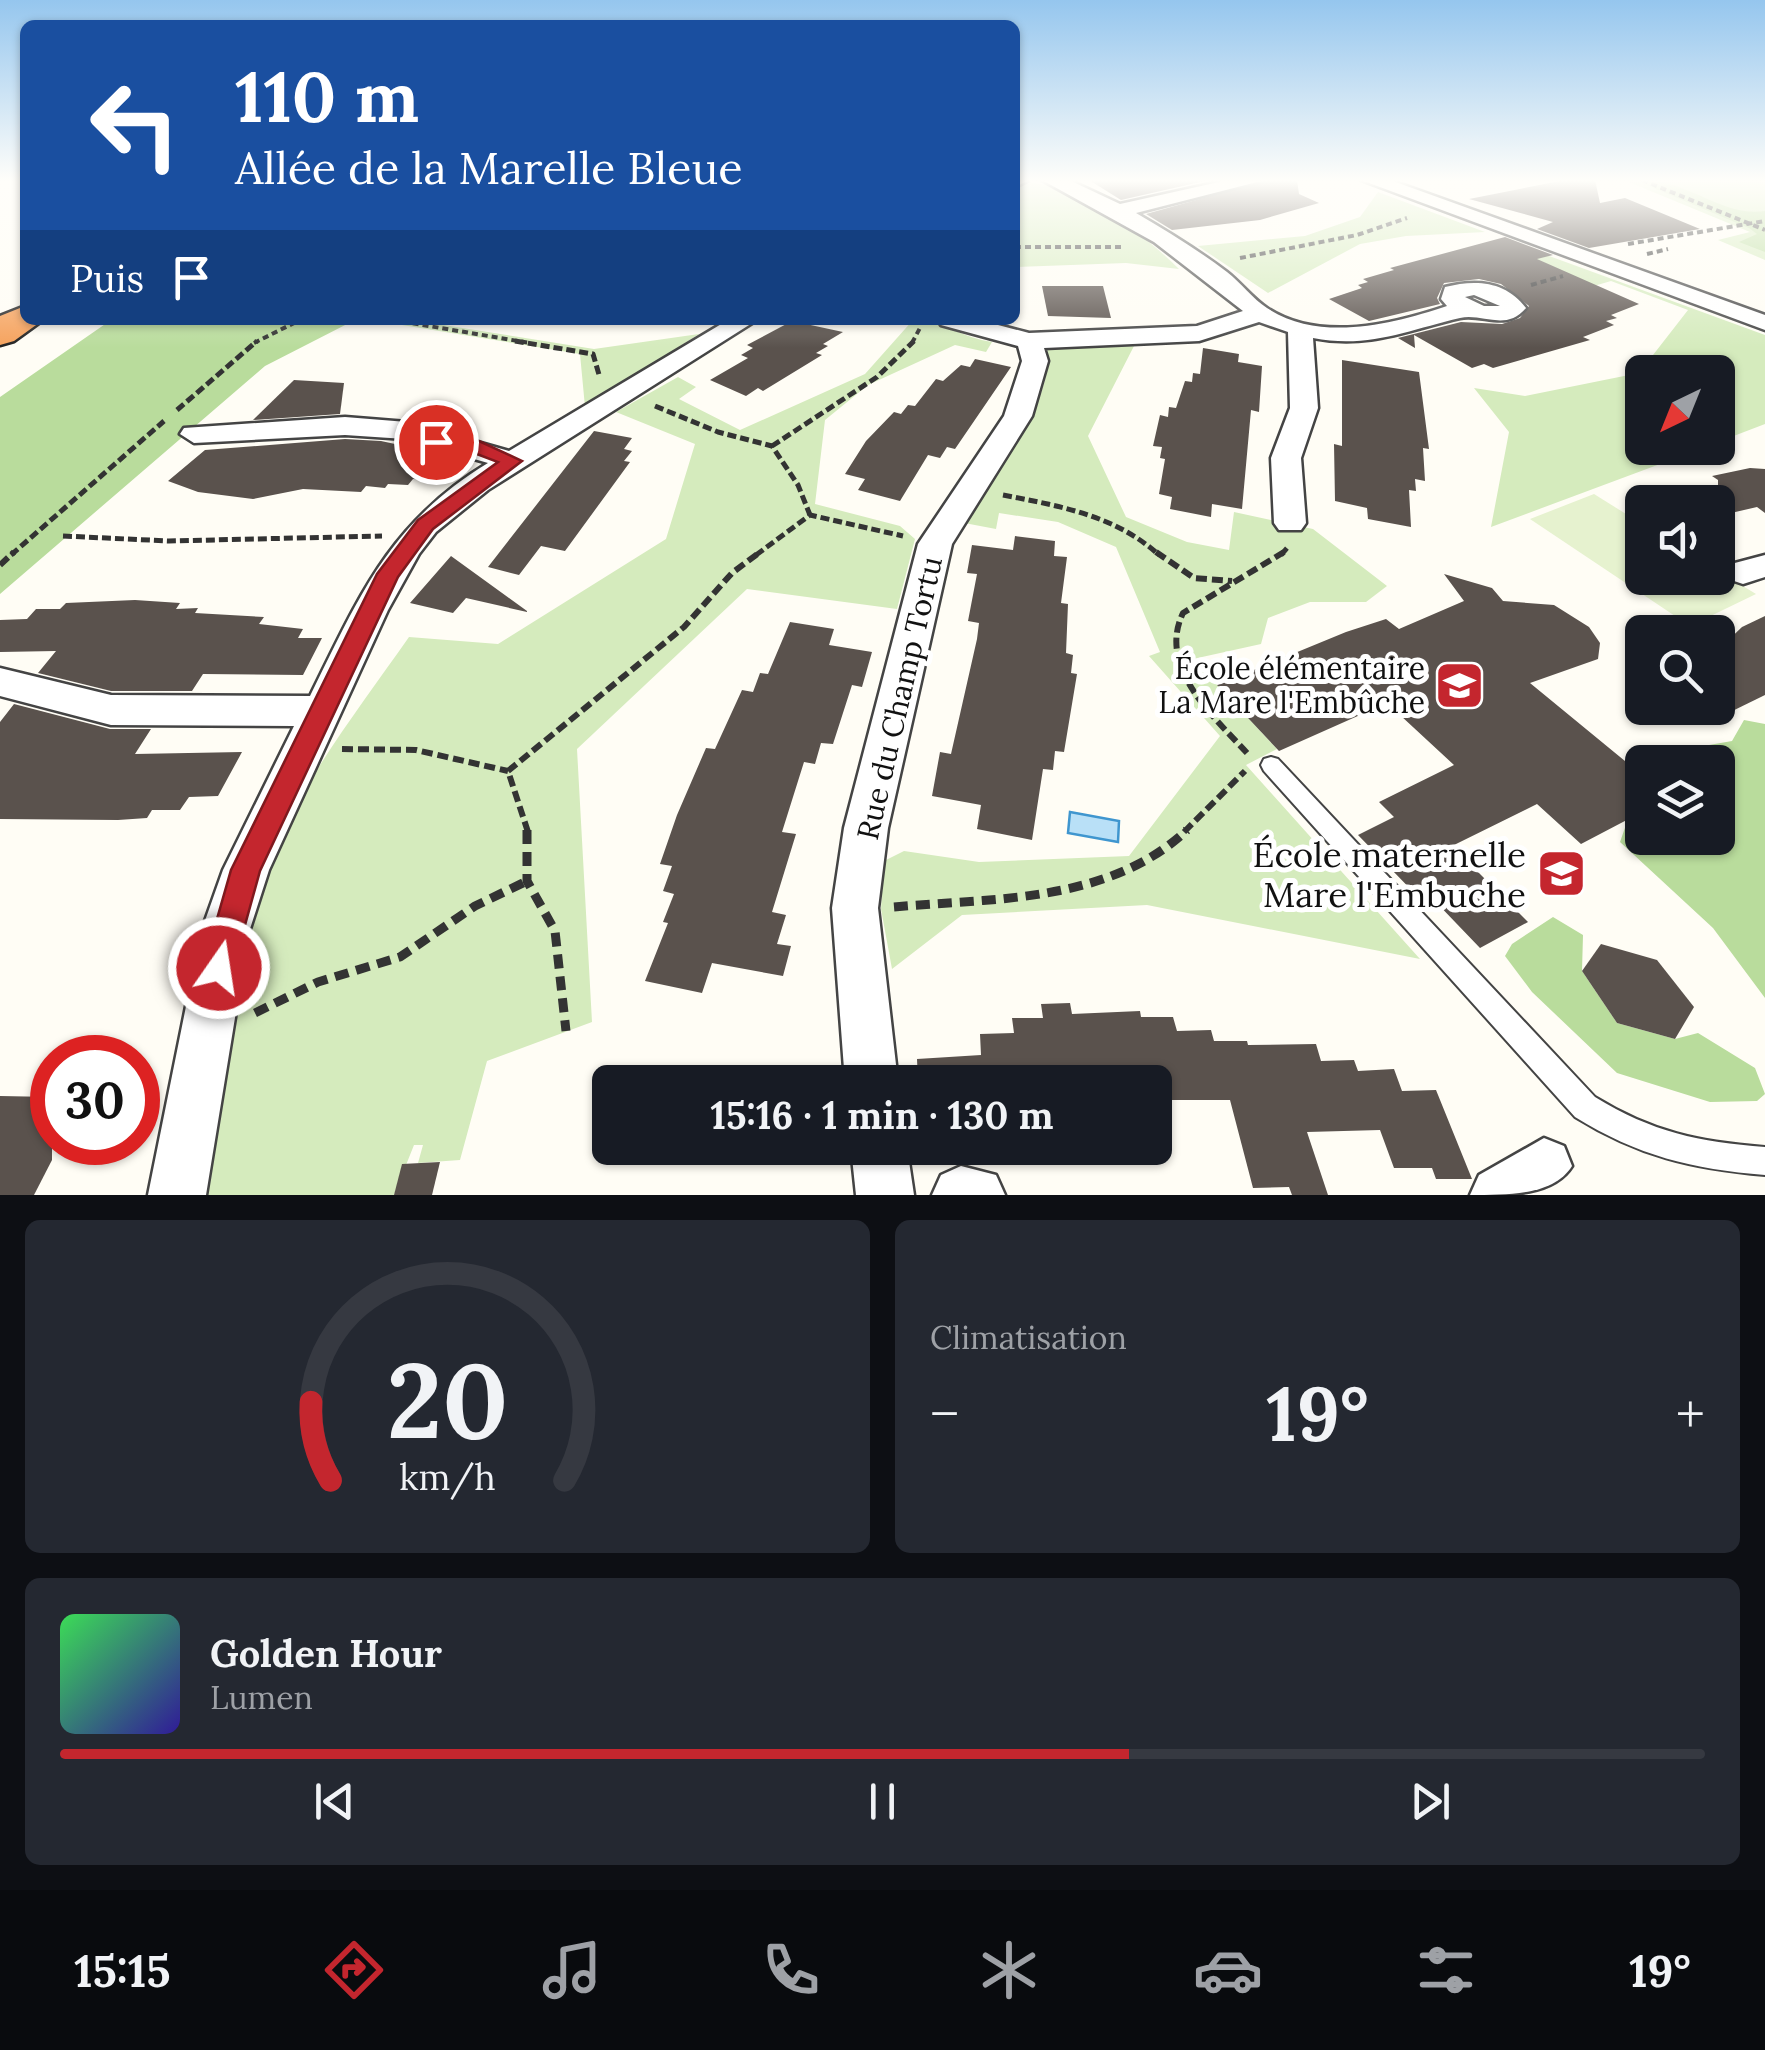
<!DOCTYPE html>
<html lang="fr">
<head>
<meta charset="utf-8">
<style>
	body { margin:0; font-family:Lora,serif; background:#242831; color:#f1f3f6; height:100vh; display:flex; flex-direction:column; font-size:38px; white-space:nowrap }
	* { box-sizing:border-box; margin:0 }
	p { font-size:32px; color:#9ea1a6 }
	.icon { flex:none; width:55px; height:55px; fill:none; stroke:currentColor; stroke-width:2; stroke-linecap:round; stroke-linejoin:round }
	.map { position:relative; height:1195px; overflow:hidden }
	.panel { display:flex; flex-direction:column; gap:25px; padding:25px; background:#0d0f14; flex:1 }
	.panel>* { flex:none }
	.guide { position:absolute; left:20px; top:20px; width:1000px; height:305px; border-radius:15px; box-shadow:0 2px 8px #0004; background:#1a4fa0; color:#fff; overflow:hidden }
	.needle { width:65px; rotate:223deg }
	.tools { position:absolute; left:1625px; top:355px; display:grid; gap:20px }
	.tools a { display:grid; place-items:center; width:110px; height:110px; border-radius:15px; background:#171b24; box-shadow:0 2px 8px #0004; font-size:50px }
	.speed { position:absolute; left:30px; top:1035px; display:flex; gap:20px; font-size:50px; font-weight:700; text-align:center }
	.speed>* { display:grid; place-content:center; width:130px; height:130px; border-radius:50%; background:#171b24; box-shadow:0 2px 8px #0004; line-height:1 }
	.speed .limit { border:15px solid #d22; background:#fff; color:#111 }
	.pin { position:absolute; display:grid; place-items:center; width:85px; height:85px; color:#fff; margin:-42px; border:5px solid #fff; border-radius:50%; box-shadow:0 2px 10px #0007 }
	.me { position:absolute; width:110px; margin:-55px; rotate:13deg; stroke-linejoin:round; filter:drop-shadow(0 0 8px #0008) }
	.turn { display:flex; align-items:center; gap:35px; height:210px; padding:0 50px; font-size:45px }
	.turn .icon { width:130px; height:130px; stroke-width:2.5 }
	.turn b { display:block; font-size:70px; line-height:85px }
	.then { display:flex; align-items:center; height:95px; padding:0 50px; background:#0003; gap:20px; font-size:38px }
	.big { font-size:75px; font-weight:800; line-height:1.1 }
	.panel .tile { flex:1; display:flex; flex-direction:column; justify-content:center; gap:15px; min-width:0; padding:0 35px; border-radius:15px; background:#242831 }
	.panel .dial { align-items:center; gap:0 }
	.dial svg { height:260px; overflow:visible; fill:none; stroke:#363941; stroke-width:7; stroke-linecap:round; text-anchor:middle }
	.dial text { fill:#f1f3f6; stroke:none }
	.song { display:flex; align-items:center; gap:30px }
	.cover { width:120px; height:120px; border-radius:15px; background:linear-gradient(135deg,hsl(130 70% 55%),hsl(250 70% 35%)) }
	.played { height:10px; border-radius:5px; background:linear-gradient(90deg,#c4262e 65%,#363941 65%) }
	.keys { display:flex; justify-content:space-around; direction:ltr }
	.heat { display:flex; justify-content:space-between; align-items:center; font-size:55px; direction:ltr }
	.panel .tiles { flex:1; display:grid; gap:25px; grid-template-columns:1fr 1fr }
	.tile:last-child { grid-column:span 2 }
	.trip { position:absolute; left:592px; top:1065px; width:580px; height:100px; border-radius:15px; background:#171b24; box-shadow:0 2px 8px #0004; font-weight:800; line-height:100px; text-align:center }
	.tabs { display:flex; height:160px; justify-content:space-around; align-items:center; background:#090b0e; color:#9ea1a6 }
	.tabs .icon { width:70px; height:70px }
	.tabs .selected { color:#c4262e }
	.tabs b { font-size:45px; color:#f1f3f6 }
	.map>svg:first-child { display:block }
</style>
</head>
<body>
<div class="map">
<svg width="1765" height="1195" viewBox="0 0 1765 1195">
	<rect width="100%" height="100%" fill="#fffdf5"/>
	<g fill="#d5ebbd">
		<path d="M 1624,180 L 1765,180 L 1765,260 L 1718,240 L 1750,232 Z"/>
		<path d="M 1034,183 C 1087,189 1142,233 1179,269 L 1126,263 L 1015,267 L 1015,185 Z"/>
		<path d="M 1378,192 L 1485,232 L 1406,236 L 1360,244 L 1268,293 L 1198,246 L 1305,236 L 1360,217 Z"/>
		<path d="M 1541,253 L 1765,335 L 1765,424 L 1718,442 L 1718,372 L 1642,372 L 1642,448 L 1703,448 L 1491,527 L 1509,432 L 1474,388 L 1525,396 L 1639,373 L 1688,310 L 1611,281 L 1587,288 L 1531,262 Z"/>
		<path d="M 412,320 L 594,349 L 699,334 L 585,407 L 580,354 L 402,325 Z"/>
		<path d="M 913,320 C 939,320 964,338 992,342 L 986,352 L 955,345 L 868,385 L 825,420 L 815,504 L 900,526 L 915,539 L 897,609 L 747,589 L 577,749 L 592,1022 L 487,1061 L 460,1160 L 418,1163 L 423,1145 L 414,1145 L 394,1195 L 204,1195 C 220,1088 230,930 279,836 C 315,765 364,701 409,637 L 498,644 L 666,539 L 695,444 L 616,412 L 678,377 L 696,387 L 679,399 L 740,430 L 865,374 Z"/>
		<path d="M 1134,346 L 1088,436 L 1126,517 L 1187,542 L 1229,550 L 1234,512 L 1313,529 L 1387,586 L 1366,602 L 1310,602 L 1268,618 L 1261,644 L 1193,659 L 1277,749 L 1246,765 L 1420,959 L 1147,905 L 962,915 L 892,969 L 881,909 L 884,861 L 904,851 L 979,862 L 1129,856 L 1220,736 L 1149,656 L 1160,652 L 1116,547 L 1058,522 L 999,513 L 996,529 L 959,522 C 987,476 1055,408 1047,349 Z"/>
	</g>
	<g fill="#b9dc9c">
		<path d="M 1639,182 C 1681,174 1720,218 1765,211 L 1765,252 L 1739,242 L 1757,234 L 1749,228 Z"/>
		<path d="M 111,320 L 412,320 L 402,325 L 351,322 L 265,366 L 0,594 L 0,397 Z"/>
		<path d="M 1744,720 L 1765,724 L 1765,998 L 1713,928 L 1620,842 L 1627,822 L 1642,816 L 1642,838 L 1718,838 L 1718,762 L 1664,762 L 1669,752 L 1732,741 Z"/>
		<path d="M 1553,917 L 1583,935 L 1582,971 L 1617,1023 L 1675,1039 L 1698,1033 L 1755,1068 L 1765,1094 L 1757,1101 L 1710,1102 L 1617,1073 L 1532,992 L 1505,956 L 1512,944 Z"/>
	</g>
	<path fill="#e6f2cf" d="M 1594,494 L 1642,524 L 1642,578 L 1718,578 L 1718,571 L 1756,594 L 1690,626 L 1530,519 Z"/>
	<path fill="#b9e0f7" stroke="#3f96cf" stroke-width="2.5" d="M 1070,812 L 1119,821 L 1118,842 L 1068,833 Z"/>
	<g fill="#5a524d">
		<path d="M 1089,180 L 1209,180 L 1121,200 Z"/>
		<path d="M 1268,180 L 1297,180 L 1299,194 L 1319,203 L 1260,220 L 1172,230 L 1146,214 Z"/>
		<path d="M 1565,180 L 1595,180 L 1600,203 L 1625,198 L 1700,229 L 1589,248 L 1537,229 L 1553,222 L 1469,199 Z"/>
		<path d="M 1505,237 L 1553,255 L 1537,259 L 1639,304 L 1611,315 L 1617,318 L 1606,321 L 1614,325 L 1583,337 L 1590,340 L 1493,368 L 1484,364 L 1472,368 L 1414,335 L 1415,348 L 1398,338 L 1461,322 L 1502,324 L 1520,318 L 1529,306 L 1501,284 L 1479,279 L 1444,283 L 1437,298 L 1440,304 L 1369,321 L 1329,299 L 1362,288 L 1358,285 L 1368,282 L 1363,279 L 1394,270 L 1390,268 Z"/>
		<path d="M 1042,286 L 1103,286 L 1111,318 L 1048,316 Z"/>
		<path d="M 792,321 L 843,332 L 823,344 L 828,346 L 816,353 L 822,355 L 763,391 L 758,388 L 746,396 L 710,380 L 748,358 L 741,355 L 753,348 L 747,345 Z"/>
		<path d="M 1203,348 L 1239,354 L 1238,362 L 1262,366 L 1259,412 L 1251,410 L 1242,509 L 1212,504 L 1211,517 L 1170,509 L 1172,497 L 1159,494 L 1165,459 L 1160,458 L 1162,447 L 1153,446 L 1160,415 L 1168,417 L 1169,407 L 1176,408 L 1185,381 L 1192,382 L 1193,373 L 1200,374 Z"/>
		<path d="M 975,359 L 1011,367 L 955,449 L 947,447 L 940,458 L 928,455 L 900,501 L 858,490 L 865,479 L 845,474 L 866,441 L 894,412 L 901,414 L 908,405 L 915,406 L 936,379 L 943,381 L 961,365 L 970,367 Z"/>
		<path d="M 1342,360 L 1419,372 L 1429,449 L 1423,448 L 1425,481 L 1415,479 L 1416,491 L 1409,490 L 1411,527 L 1368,519 L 1367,508 L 1335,501 L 1334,444 L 1342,446 Z"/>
		<path d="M 294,380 L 344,383 L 340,414 L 253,420 Z"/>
		<path d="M 594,431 L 632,438 L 624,449 L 632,451 L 624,461 L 630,462 L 565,551 L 541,546 L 519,575 L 488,567 Z"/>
		<path d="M 345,439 L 381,441 L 451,456 L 432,480 L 413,479 L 408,485 L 388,484 L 385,488 L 366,486 L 361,492 L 303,489 L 253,499 L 198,492 L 168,481 L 205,450 Z"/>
		<path d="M 1750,468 L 1765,469 L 1765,513 L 1757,507 L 1718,516 L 1718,480 L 1712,476 Z"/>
		<path d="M 1015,536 L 1055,541 L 1054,556 L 1067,557 L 1061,603 L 1068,604 L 1066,653 L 1073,655 L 1071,673 L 1077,674 L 1064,752 L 1055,751 L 1053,770 L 1043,769 L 1032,840 L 977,829 L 981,805 L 932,796 L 940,752 L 951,754 L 977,639 L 979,623 L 968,621 L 977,574 L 967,573 L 972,545 L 1013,550 Z"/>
		<path d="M 451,556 L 527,611 L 527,612 L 466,598 L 453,613 L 410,603 Z"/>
		<path d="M 1444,574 L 1492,588 L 1503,601 L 1554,605 L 1589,627 L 1600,643 L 1598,659 L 1530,683 L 1642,775 L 1642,812 L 1581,844 L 1537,804 L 1452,846 L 1528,922 L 1480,948 L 1432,898 L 1424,903 L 1358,835 L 1394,817 L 1379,802 L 1454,765 L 1387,703 L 1279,751 L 1217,685 L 1346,632 L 1386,619 L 1399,629 L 1464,601 Z"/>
		<path d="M 135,600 L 180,603 L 176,609 L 198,608 L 195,613 L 264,617 L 259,624 L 303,629 L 298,638 L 322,638 L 303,675 L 203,674 L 192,691 L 111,691 L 38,673 L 56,651 L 0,652 L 0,620 L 27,619 L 36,609 L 60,609 L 66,603 Z"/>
		<path d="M 1765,616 L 1765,695 L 1718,718 L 1718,650 L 1742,627 Z"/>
		<path d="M 790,622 L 834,629 L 829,645 L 872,652 L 862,687 L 852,685 L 833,744 L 821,743 L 815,764 L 804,762 L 782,832 L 796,834 L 772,912 L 786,915 L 777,944 L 791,946 L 783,976 L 712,963 L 702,993 L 645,981 L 668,923 L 663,922 L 674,894 L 663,891 L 672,866 L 660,864 L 677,815 L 706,748 L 715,749 L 742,690 L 753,692 L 760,673 L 768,674 Z"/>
		<path d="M 14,704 L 110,729 L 151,729 L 135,754 L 242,752 L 218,796 L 189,797 L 180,810 L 152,810 L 147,818 L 118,820 L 0,819 L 0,722 Z"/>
		<path d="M 1601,944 L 1657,960 L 1694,1007 L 1675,1039 L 1617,1023 L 1582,971 Z"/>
		<path d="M 1070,1003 L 1072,1014 L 1140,1011 L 1141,1017 L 1173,1017 L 1177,1031 L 1211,1030 L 1214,1041 L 1247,1041 L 1248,1045 L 1316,1044 L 1321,1061 L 1354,1060 L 1358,1071 L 1394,1069 L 1402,1091 L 1436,1090 L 1472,1179 L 1436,1179 L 1432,1168 L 1394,1168 L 1380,1130 L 1307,1132 L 1328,1195 L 1292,1195 L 1289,1187 L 1253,1188 L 1230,1100 L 1155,1100 L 1155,1082 L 918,1082 L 917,1059 L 981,1055 L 980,1034 L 1014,1033 L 1012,1018 L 1043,1018 L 1041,1004 Z"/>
		<path d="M 0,1096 L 52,1097 L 52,1160 L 34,1195 L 0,1195 Z"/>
		<path d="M 440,1162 L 432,1195 L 394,1195 L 402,1164 Z"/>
	</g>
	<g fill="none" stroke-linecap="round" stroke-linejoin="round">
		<defs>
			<path id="lane" d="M 1271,757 L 1278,759 L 1595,1097 C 1652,1132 1699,1142 1765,1147 L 1765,1175 C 1692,1169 1638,1156 1575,1117 L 1264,771 L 1261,765 L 1264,759 Z"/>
			<g id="street">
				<path d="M 1015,180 L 1029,180 L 1015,187 Z"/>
				<path d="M 1042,180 L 1069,180 L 1120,204 L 1228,180 L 1265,180 L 1136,213 C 1167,231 1198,250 1227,272 C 1241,283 1253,299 1267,308 C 1320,343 1393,324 1447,306 L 1441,299 L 1445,287 C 1476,279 1506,281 1526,308 C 1506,332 1483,313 1460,318 C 1408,330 1368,349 1313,338 L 1318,408 L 1301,458 L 1306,523 L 1301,530 L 1279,530 L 1274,523 L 1271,458 L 1290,408 L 1288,332 L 1259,322 L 1199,341 L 1044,348 L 1048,361 L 1032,416 L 952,544 L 888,828 L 878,908 L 898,1082 L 845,1082 L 832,908 L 844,828 L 918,544 L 1004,416 L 1022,361 L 1018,346 L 941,325 L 938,320 L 979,320 L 1029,333 L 1197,326 L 1243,311 L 1154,242 ZM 1474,295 L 1500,306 L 1484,306 L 1465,297 Z"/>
				<path d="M 1361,180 L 1390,180 L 1765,315 L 1765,330 Z"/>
				<path d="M 728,320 L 757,320 L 488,490 L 436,532 L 419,554 L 388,610 L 269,870 L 249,932 L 206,1195 L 148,1195 L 201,932 L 223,870 L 294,726 L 111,725 L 0,696 L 0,668 L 111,695 L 310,696 C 359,597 389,523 488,463 L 405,439 L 345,435 L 194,443 L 180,434 L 184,428 L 345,417 L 407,422 L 509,451 Z"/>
				<path d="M 1765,555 L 1765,577 L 1743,584 L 1731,580 L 1726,572 L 1731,564 Z"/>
				<path d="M 1544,1138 L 1564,1146 L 1572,1166 C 1554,1195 1511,1195 1470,1195 L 1479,1175 Z"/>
				<path d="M 851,1148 L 907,1148 L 914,1195 L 856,1195 Z"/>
				<path d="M 961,1166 L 996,1175 L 1005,1195 L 932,1195 L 941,1175 Z"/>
			</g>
			<path id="highway" d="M 25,306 L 25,320 L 43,320 L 14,341 L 0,345 L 0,316 Z"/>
		</defs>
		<use href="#lane" stroke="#444" stroke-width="4"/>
		<use href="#street" stroke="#444" stroke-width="5"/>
		<use href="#highway" stroke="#222" stroke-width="5"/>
		<g stroke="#333" stroke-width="4" stroke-dasharray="6 4" stroke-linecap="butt">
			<path d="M 1642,180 L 1765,230"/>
			<path d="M 1628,244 L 1765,221"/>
			<path d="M 1015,247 L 1124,247"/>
			<path d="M 1647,254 L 1668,249"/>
			<path d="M 1240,258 L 1357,235 L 1407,218"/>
			<path d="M 1531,285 L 1563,276"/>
			<path d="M 393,320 L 530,343"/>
			<path d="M 254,343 L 300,320"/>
			<path d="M 912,343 L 921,326"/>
		</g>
		<g stroke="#333" stroke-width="5" stroke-dasharray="9 4" stroke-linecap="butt">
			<path d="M 515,341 L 593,354 L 600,378"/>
			<path d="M 655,406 L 718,432 L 772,446 L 798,485 L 810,515"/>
			<path d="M 177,410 L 257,341"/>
			<path d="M 772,446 L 877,377 L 914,341"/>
			<path d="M 1003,495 C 1059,506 1115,515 1159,555"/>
			<path d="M 63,536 L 169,541 L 382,536"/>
			<path d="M 11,555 L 164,421"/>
			<path d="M 756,555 L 810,515 L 903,536"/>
			<path d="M 1281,555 L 1288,547"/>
		</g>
		<g stroke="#333" stroke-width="6" stroke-dasharray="11 5" stroke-linecap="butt">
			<path d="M 1156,552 L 1194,578 L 1232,581"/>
			<path d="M 0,565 L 14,552"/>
			<path d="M 342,749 L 416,750 L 508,771"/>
			<path d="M 1247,753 C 1213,716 1157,667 1183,613 L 1284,552"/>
			<path d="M 528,832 L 508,771 L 684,627 L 732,573 L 760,552"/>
			<path d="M 1184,832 L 1245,771"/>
		</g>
		<g stroke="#333" stroke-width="9" stroke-dasharray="14 8" stroke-linecap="butt">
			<path d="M 527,830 L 527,881 L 555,931 L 566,1031"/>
			<path d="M 894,907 C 995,898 1109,903 1187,830"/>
			<path d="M 255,1013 L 318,982 L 400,957 L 475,906 L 527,881"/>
		</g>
		<use href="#lane" fill="#fff" fill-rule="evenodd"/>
		<use href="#street" fill="#fff" fill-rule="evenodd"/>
		<use href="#highway" fill="#f5a25d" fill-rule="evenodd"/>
	</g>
	<linearGradient id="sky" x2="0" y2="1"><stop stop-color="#95c6ee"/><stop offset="0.52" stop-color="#fffefa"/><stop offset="1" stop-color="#fffefa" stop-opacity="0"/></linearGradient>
	<rect width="1765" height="348" fill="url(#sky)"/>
	<path fill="#c4262e" stroke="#7f191e" stroke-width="2.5" d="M 436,436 L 479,441 L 522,461 L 433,529 L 398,577 L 260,871 L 230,979 L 219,983 L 208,979 L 203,968 L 231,870 L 377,574 L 418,520 L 498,462 L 469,451 L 430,446 L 430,438 Z"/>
	<defs>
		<symbol id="school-square" viewBox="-11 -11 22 22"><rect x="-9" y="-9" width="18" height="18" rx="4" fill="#c4262e" stroke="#fff"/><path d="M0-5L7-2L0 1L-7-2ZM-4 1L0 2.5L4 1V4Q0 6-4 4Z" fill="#fff"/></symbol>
	</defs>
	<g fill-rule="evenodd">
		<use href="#school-square" x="1432" y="658" width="55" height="55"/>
		<use href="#school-square" x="1534" y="846" width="55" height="55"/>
	</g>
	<g text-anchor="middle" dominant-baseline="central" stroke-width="10" stroke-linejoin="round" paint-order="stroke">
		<g font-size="30" fill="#111" stroke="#fff" text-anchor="end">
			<text x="1425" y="668">École élémentaire<tspan x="1425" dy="34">La Mare l'Embûche</tspan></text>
		</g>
		<g font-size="30" fill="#111" stroke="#fff">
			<text transform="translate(899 698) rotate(-77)">Rue du Champ Tortu</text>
		</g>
		<g font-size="35" fill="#111" stroke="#fff" text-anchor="end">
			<text x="1526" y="854">École maternelle<tspan x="1526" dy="40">Mare l'Embuche</tspan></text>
		</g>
	</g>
</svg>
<div class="tools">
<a><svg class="needle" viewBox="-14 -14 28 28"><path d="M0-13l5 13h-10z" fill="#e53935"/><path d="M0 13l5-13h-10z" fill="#9ea1a6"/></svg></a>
<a><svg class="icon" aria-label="sound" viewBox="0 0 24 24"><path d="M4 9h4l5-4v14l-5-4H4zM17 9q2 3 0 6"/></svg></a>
<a><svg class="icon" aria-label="search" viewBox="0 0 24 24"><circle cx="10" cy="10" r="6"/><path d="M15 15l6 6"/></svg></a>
<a><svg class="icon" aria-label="layers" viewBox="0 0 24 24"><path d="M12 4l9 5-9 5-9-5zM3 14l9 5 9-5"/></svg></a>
</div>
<div class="speed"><div class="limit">30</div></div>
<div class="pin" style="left:436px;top:442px;background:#d93025"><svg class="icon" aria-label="arrive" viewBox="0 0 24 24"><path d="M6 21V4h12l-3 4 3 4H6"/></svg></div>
<svg class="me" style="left:219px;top:968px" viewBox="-20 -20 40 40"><circle r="17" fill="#c4262e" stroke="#fff" stroke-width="3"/><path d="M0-11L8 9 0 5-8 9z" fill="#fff"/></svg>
<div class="trip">15:16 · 1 min · 130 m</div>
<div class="guide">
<div class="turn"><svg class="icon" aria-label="left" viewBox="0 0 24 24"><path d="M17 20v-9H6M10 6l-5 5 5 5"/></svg><div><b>110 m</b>Allée de la Marelle Bleue</div></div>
<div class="then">Puis<svg class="icon" aria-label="arrive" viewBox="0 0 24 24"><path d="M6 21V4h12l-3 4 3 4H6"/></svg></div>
</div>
</div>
<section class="panel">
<div class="tiles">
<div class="tile dial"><svg viewBox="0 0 100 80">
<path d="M14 69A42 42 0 1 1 86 69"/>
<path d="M14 69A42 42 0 0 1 8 45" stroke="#c4262e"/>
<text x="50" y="56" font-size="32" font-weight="700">20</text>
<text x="50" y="72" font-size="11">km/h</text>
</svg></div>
<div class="tile"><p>Climatisation</p>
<div class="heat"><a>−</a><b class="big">19°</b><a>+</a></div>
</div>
<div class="tile">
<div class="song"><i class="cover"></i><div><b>Golden Hour</b><p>Lumen</p></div></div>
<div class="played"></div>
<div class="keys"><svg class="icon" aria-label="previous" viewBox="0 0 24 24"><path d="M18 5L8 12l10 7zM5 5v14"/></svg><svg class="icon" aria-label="pause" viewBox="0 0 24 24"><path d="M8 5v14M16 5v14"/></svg><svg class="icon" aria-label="next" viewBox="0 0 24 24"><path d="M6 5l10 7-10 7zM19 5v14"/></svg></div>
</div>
</div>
</section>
<nav class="tabs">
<b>15:15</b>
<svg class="icon selected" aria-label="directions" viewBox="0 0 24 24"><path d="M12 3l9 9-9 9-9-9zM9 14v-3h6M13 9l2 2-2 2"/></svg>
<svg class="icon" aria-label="music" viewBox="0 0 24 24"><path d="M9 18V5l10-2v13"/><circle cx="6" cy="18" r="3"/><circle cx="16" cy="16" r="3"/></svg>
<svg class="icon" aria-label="phone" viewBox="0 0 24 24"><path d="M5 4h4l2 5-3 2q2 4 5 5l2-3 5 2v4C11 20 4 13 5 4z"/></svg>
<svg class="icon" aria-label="climate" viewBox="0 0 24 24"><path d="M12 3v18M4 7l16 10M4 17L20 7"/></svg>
<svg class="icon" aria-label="car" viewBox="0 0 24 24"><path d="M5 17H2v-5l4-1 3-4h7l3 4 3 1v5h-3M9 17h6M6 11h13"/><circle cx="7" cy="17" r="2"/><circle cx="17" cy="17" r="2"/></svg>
<svg class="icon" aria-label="filters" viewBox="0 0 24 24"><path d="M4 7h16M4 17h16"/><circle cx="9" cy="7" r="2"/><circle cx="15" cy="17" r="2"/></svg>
<b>19°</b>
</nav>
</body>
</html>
